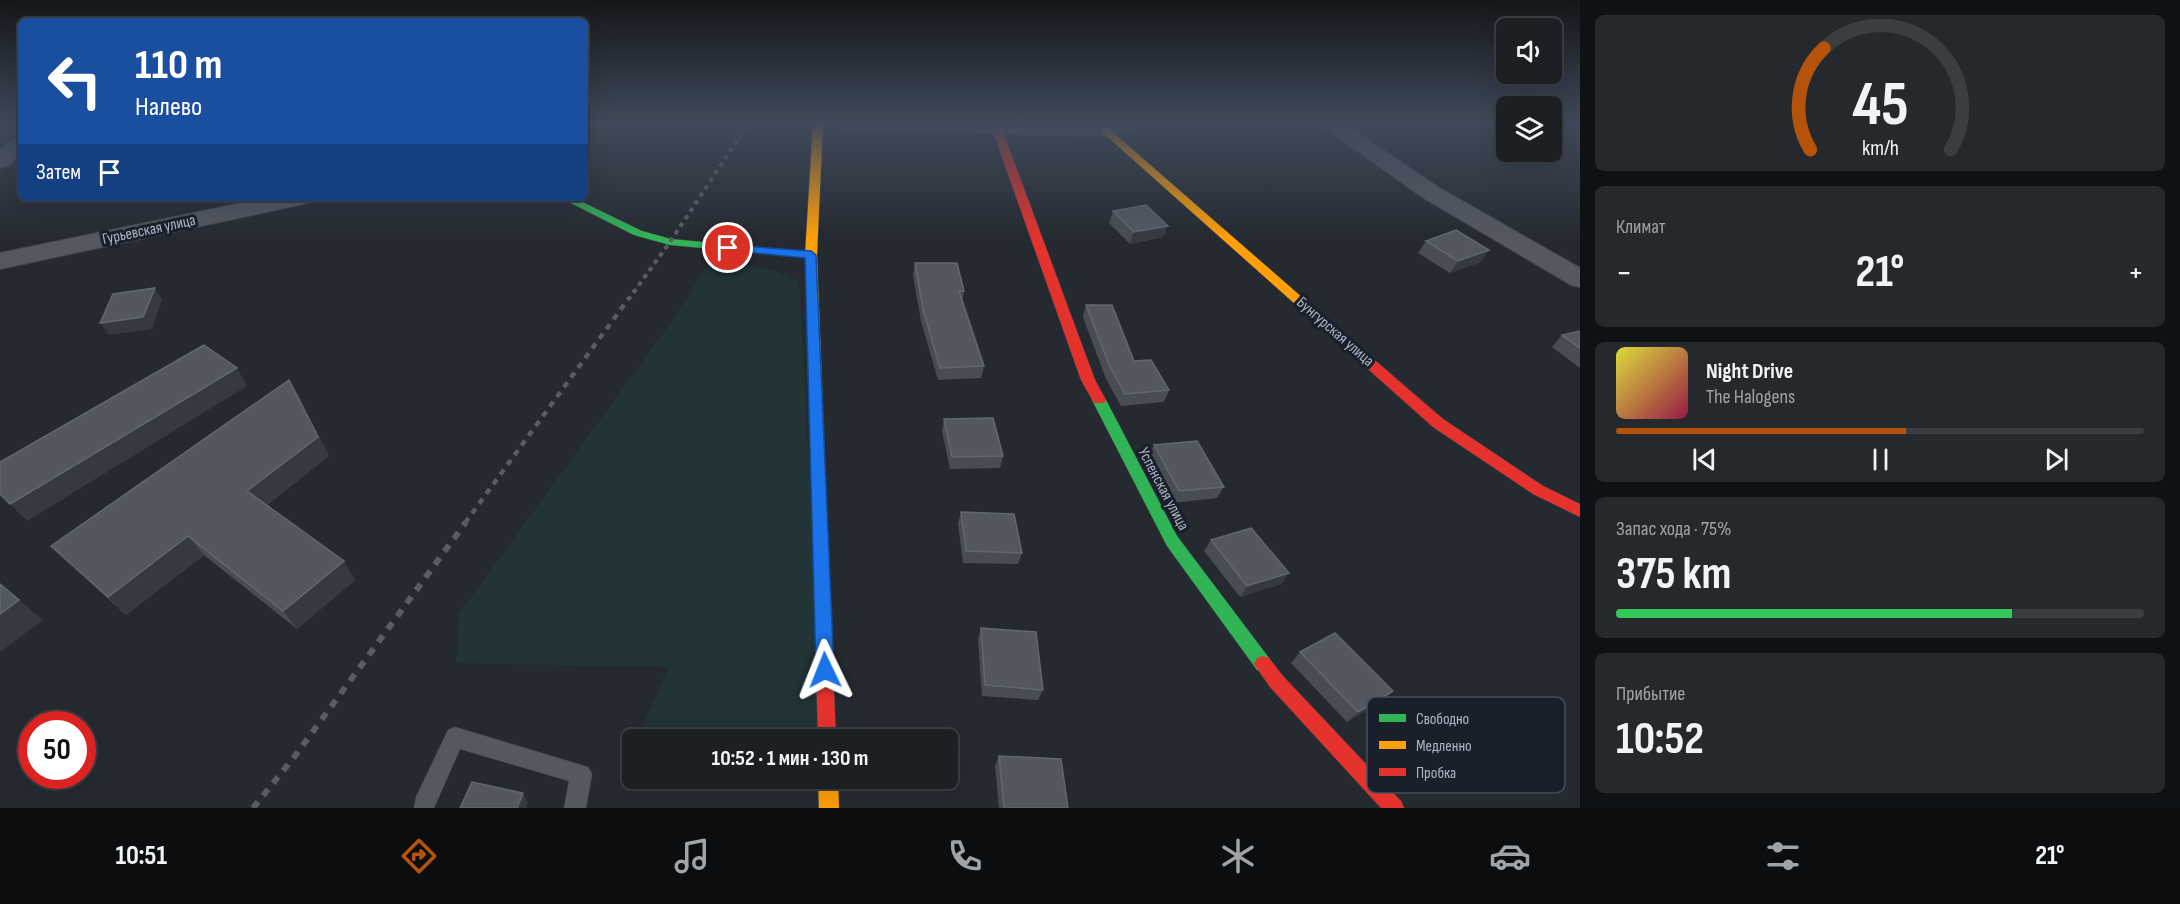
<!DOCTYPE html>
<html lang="ru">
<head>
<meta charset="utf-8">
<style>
	body { margin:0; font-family:"Sofia Sans Condensed",sans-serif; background:#25282d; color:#f1f3f6; height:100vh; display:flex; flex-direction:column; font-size:22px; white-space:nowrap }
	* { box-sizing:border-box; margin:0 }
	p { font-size:20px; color:#a0a3a7 }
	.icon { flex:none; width:33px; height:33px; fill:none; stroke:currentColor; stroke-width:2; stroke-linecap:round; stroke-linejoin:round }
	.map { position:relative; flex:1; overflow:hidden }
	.sheet { display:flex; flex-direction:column; gap:15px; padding:15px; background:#0f1214; width:600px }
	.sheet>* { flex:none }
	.banner { position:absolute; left:18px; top:18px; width:570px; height:183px; border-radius:9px; box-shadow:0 6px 24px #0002,0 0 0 2px #3a3e42; background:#1a4fa0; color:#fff; overflow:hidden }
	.controls { position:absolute; left:1496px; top:18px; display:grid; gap:12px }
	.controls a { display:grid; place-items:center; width:66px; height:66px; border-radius:9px; background:#1c2025; box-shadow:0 6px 24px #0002,0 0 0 2px #3a3e42; font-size:30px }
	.speed { position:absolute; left:18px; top:711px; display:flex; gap:12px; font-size:30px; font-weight:700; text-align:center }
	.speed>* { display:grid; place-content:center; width:78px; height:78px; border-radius:50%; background:#1c2025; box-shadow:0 6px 24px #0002,0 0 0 2px #3a3e42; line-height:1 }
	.speed .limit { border:9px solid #d22; background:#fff; color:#111 }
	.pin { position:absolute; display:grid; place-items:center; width:51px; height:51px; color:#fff; margin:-26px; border:3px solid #fff; border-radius:50%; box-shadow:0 2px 6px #0007 }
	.me { position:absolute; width:66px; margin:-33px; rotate:358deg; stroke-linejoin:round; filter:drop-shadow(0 0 4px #0008) }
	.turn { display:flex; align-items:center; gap:21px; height:126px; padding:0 18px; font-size:27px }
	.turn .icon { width:78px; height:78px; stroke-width:2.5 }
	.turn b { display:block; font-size:42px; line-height:51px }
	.then { display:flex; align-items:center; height:57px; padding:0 18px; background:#0003; gap:12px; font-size:22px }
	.big { font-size:45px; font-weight:700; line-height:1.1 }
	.sheet .tile { flex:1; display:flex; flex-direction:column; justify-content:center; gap:9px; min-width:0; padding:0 21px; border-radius:9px; background:#25282d }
	.sheet .dial { align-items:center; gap:0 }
	.dial svg { height:156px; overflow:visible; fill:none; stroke:#3a3e42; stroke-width:7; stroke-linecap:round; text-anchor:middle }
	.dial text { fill:#f1f3f6; stroke:none }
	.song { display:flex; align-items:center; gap:18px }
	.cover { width:72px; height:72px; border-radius:9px; background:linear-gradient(135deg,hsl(60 70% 55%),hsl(340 70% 35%)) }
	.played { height:6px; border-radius:3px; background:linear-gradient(90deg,#b45309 55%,#3a3e42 55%) }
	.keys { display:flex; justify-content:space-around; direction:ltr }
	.heat { display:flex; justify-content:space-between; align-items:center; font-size:33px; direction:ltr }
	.charge { height:9px; border-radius:4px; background:linear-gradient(90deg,#34c759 75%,#3a3e42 0) }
	.trip { position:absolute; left:622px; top:729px; width:336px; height:60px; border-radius:9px; background:#1c2025; box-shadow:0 6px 24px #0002,0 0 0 2px #3a3e42; font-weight:700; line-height:60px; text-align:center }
	.tabs { display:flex; height:96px; justify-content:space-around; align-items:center; background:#0b0d0f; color:#a0a3a7 }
	.tabs .icon { width:42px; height:42px }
	.tabs .active { color:#b45309 }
	.tabs b { font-size:27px; color:#f1f3f6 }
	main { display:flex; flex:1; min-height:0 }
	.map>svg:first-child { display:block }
</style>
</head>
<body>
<main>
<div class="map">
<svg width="1580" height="808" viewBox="0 0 1580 808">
	<rect width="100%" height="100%" fill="#252a31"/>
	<g fill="#223436">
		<path d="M 712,259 L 774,271 L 799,282 L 824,739 L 637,739 L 669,667 L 456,663 L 459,614 L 667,328 Z"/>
		<path d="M 633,750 L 633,778 L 789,779 L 786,781 L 699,792 L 621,777 Z"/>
	</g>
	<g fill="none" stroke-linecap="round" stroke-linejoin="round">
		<defs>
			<g id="lane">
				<path d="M 1565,124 L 1580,124 L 1580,130 L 1566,126 Z"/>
				<path d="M 455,727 L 588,767 L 592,774 L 586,808 L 564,808 L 569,781 L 460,749 L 434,808 L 414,808 L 416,797 L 448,730 Z"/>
			</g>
			<g id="street">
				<path d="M 838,124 L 1141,124 L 1138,128 L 1105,136 L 848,130 L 841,128 Z"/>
				<path d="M 1319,124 L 1345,124 L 1438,187 L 1580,268 L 1580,287 L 1571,285 L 1422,197 Z"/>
				<path d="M 21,138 L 21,155 L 8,166 L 0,168 L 0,150 L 13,139 Z"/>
				<path d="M 266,198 L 311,198 L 307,203 L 299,205 L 0,269 L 0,253 Z"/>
			</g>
			<g id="fast">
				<path d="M 561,198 L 574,198 L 642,231 L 671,239 L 811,252 L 817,255 L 811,258 L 670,245 L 634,235 Z"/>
				<path d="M 1099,395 L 1106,400 L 1177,536 L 1269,658 L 1272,664 L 1269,670 L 1263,672 L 1257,670 L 1167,546 L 1092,400 Z"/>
			</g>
			<g id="slow">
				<path d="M 813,124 L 823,124 L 817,255 L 830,594 L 828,599 L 822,601 L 816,599 L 814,594 L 805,255 Z"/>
				<path d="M 1102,128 L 1108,128 L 1312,306 L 1314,309 L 1312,312 L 1304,312 L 1102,132 Z"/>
				<path d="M 818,778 L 838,778 L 839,808 L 819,808 Z"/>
			</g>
			<g id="jam">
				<path d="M 997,126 L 1002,129 L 1095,380 L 1106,400 L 1104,403 L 1094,403 L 1081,380 L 992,129 Z"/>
				<path d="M 1308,305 L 1312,306 L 1443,419 L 1543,486 L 1580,504 L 1580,517 L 1533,494 L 1433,427 L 1304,312 L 1302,309 Z"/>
				<path d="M 822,587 L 828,589 L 830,594 L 836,740 L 818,740 L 814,594 L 816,589 Z"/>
				<path d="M 1263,656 L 1269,658 L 1282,675 L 1401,801 L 1404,808 L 1381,808 L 1270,687 L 1254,664 L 1257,658 Z"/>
			</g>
		</defs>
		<use href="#lane" stroke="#42464e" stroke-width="1"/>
		<use href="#street" stroke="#42464e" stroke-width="2"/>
		<use href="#fast" stroke="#42464e" stroke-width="1"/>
		<use href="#slow" stroke="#42464e" stroke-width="1"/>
		<use href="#jam" stroke="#42464e" stroke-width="1"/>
		<use href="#lane" fill="#545860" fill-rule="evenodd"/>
		<use href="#street" fill="#545860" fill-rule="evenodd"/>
		<use href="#fast" fill="#30b455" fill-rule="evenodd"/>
		<use href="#slow" fill="#ff9f0a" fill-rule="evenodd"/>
		<use href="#jam" fill="#e5322d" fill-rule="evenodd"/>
		<path stroke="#585c63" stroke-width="4" stroke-dasharray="4.5 4.5" stroke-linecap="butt" d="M 628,300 L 670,242 L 748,124"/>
		<path stroke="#585c63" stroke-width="4.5" stroke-dasharray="6 6" stroke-linecap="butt" d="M 465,523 L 629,298"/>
		<path stroke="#585c63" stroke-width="6" stroke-dasharray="8 8" stroke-linecap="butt" d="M 253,808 L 295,756 L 466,522"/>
	</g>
	<g fill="#484d54">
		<path d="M 1113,211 L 1163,237 L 1130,244 L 1109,223 Z"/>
		<path d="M 1426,241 L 1481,262 L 1450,273 L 1418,253 Z"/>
		<path d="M 915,263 L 964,291 L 962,302 L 984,366 L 981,378 L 938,380 L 921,321 L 913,275 Z"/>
		<path d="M 1086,305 L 1134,361 L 1169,390 L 1164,402 L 1121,406 L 1106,379 L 1083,317 Z"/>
		<path d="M 1580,331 L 1580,368 L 1552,347 L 1562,335 Z"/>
		<path d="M 289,380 L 300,399 L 329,456 L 267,505 L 355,580 L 297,629 L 204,555 L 126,615 L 51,546 Z"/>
		<path d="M 944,419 L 1003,456 L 1000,468 L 950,469 L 942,431 Z"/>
		<path d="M 1154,445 L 1224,487 L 1217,498 L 1173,503 L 1148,457 Z"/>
		<path d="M 961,512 L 1022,553 L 1018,564 L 963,563 L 958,524 Z"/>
		<path d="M 1211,540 L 1289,573 L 1281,584 L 1240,597 L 1204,551 Z"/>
		<path d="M 981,628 L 1043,690 L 1038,700 L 982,696 L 978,639 Z"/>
		<path d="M 1300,652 L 1393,691 L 1382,701 L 1347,722 L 1291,663 Z"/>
		<path d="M 999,756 L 1068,808 L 999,808 L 995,766 Z"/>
	</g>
	<g fill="#353a41">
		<path d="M 1168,226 L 1163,237 L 1130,244 L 1134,232 Z"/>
		<path d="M 1489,250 L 1481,262 L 1450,273 L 1458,261 Z"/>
		<path d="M 155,288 L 162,300 L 152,329 L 109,335 L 100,323 Z"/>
		<path d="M 237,368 L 247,386 L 27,521 L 10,504 Z"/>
		<path d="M 289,380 L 300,399 L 329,456 L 261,510 L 247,491 Z"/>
		<path d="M 188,536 L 204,555 L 126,615 L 108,597 Z"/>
		<path d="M 344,561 L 355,580 L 297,629 L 283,611 Z"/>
		<path d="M 1289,573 L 1281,584 L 1240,597 L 1247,586 Z"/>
		<path d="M 19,600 L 43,620 L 0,652 L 0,614 Z"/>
		<path d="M 1393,691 L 1382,701 L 1347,722 L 1358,712 Z"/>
		<path d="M 523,793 L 528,803 L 526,808 L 517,808 Z"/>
	</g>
	<g fill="#535860" stroke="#616770" stroke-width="1.5">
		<path d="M 1146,205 L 1168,226 L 1134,232 L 1113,211 Z"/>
		<path d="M 1456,230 L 1489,250 L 1458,261 L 1426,241 Z"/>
		<path d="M 915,263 L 957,263 L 964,291 L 959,291 L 984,366 L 940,368 L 923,309 Z"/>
		<path d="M 155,288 L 143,317 L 100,323 L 113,294 Z"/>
		<path d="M 1086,305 L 1112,305 L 1134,361 L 1151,360 L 1169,390 L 1125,394 L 1110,367 Z"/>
		<path d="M 1580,331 L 1580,348 L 1562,335 Z"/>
		<path d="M 204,345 L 237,368 L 10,504 L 0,494 L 0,462 Z"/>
		<path d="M 289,380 L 318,437 L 247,491 L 344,561 L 283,611 L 188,536 L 108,597 L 51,546 Z"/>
		<path d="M 993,418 L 1003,456 L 952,457 L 944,419 Z"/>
		<path d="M 1197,441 L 1224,487 L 1179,491 L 1154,445 Z"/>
		<path d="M 961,512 L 1014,514 L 1022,553 L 966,551 Z"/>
		<path d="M 1251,528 L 1289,573 L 1247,586 L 1211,540 Z"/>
		<path d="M 0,584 L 19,600 L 0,614 Z"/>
		<path d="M 981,628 L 1036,632 L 1043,690 L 985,685 Z"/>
		<path d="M 1335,633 L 1393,691 L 1358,712 L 1300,652 Z"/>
		<path d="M 999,756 L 1061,759 L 1068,808 L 1004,808 Z"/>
		<path d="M 472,782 L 523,793 L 517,808 L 460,808 Z"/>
	</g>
	<linearGradient id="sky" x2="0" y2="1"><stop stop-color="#14171b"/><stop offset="0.52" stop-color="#404a5a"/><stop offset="1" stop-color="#404a5a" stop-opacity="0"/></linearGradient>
	<rect width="1580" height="238" fill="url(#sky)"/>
	<path fill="#1a73e8" stroke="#114b97" stroke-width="1.5" d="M 728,245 L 811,251 L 816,255 L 834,670 L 831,676 L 825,678 L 818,676 L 816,670 L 805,258 L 724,250 L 722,248 Z"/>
	<g text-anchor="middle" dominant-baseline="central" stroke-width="6" stroke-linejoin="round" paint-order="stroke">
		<g font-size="16" fill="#adb6c4" stroke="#19202b">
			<text transform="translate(149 230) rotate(-12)">Гурьевская улица</text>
			<text transform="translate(1335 332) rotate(41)">Бунгурская улица</text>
			<text transform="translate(1163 489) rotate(62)">Успенская улица</text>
		</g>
	</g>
	<rect x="1367" y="697" width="198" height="96" rx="9" fill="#19202b" stroke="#454d59" stroke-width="1.5"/>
	<rect x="1379" y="714" width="27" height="8" fill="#30b455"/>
	<rect x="1379" y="741" width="27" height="8" fill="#ff9f0a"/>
	<rect x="1379" y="768" width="27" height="8" fill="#e5322d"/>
	<g font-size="16" fill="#adb6c4">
		<text x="1416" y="724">Свободно</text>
		<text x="1416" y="751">Медленно</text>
		<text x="1416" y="778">Пробка</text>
	</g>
</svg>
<div class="controls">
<a><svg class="icon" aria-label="sound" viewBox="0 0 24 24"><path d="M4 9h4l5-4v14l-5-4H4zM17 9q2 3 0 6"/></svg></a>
<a><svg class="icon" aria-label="layers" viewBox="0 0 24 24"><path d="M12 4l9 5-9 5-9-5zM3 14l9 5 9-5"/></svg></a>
</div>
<div class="speed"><div class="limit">50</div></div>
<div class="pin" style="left:728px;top:248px;background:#d93025"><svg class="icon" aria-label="arrive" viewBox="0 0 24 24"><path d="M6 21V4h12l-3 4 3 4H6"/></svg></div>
<svg class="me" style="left:825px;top:670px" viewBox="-20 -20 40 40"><path d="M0-17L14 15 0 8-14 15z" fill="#1a73e8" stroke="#fff" stroke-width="4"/></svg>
<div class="trip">10:52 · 1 мин · 130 m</div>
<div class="banner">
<div class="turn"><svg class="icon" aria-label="left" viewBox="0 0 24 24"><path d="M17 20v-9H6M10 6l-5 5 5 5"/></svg><div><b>110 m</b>Налево</div></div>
<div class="then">Затем<svg class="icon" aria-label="arrive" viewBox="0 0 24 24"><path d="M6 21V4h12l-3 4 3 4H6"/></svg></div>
</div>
</div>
<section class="sheet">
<div class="tile dial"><svg viewBox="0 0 100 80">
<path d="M14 69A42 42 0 1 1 86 69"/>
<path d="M14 69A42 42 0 0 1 21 17" stroke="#b45309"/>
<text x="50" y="56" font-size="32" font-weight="700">45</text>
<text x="50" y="72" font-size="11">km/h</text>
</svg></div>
<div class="tile"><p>Климат</p>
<div class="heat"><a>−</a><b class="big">21°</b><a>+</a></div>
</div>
<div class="tile">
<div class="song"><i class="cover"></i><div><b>Night Drive</b><p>The Halogens</p></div></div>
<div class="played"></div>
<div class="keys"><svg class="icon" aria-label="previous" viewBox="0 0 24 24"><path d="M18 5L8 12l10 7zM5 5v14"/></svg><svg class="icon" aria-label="pause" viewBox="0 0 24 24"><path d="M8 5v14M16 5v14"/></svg><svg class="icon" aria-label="next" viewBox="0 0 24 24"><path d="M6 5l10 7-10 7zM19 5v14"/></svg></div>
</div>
<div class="tile"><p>Запас хода · 75%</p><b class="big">375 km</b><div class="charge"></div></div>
<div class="tile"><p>Прибытие</p><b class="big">10:52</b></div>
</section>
</main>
<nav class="tabs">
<b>10:51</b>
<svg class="icon active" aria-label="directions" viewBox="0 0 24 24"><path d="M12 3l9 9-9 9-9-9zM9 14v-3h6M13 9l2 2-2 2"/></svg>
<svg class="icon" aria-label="music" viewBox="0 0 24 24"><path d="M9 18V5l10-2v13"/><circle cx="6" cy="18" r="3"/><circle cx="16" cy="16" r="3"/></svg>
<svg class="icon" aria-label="phone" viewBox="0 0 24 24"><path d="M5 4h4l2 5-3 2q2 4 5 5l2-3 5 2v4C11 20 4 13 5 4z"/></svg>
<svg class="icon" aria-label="climate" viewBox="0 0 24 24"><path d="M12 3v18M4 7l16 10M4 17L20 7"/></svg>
<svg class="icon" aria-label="car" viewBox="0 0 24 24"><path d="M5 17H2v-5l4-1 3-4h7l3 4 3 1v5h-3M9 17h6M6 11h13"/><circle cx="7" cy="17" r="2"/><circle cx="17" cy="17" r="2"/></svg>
<svg class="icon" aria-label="filters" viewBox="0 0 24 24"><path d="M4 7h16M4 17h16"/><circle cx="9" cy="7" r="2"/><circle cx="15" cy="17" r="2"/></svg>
<b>21°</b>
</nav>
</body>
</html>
